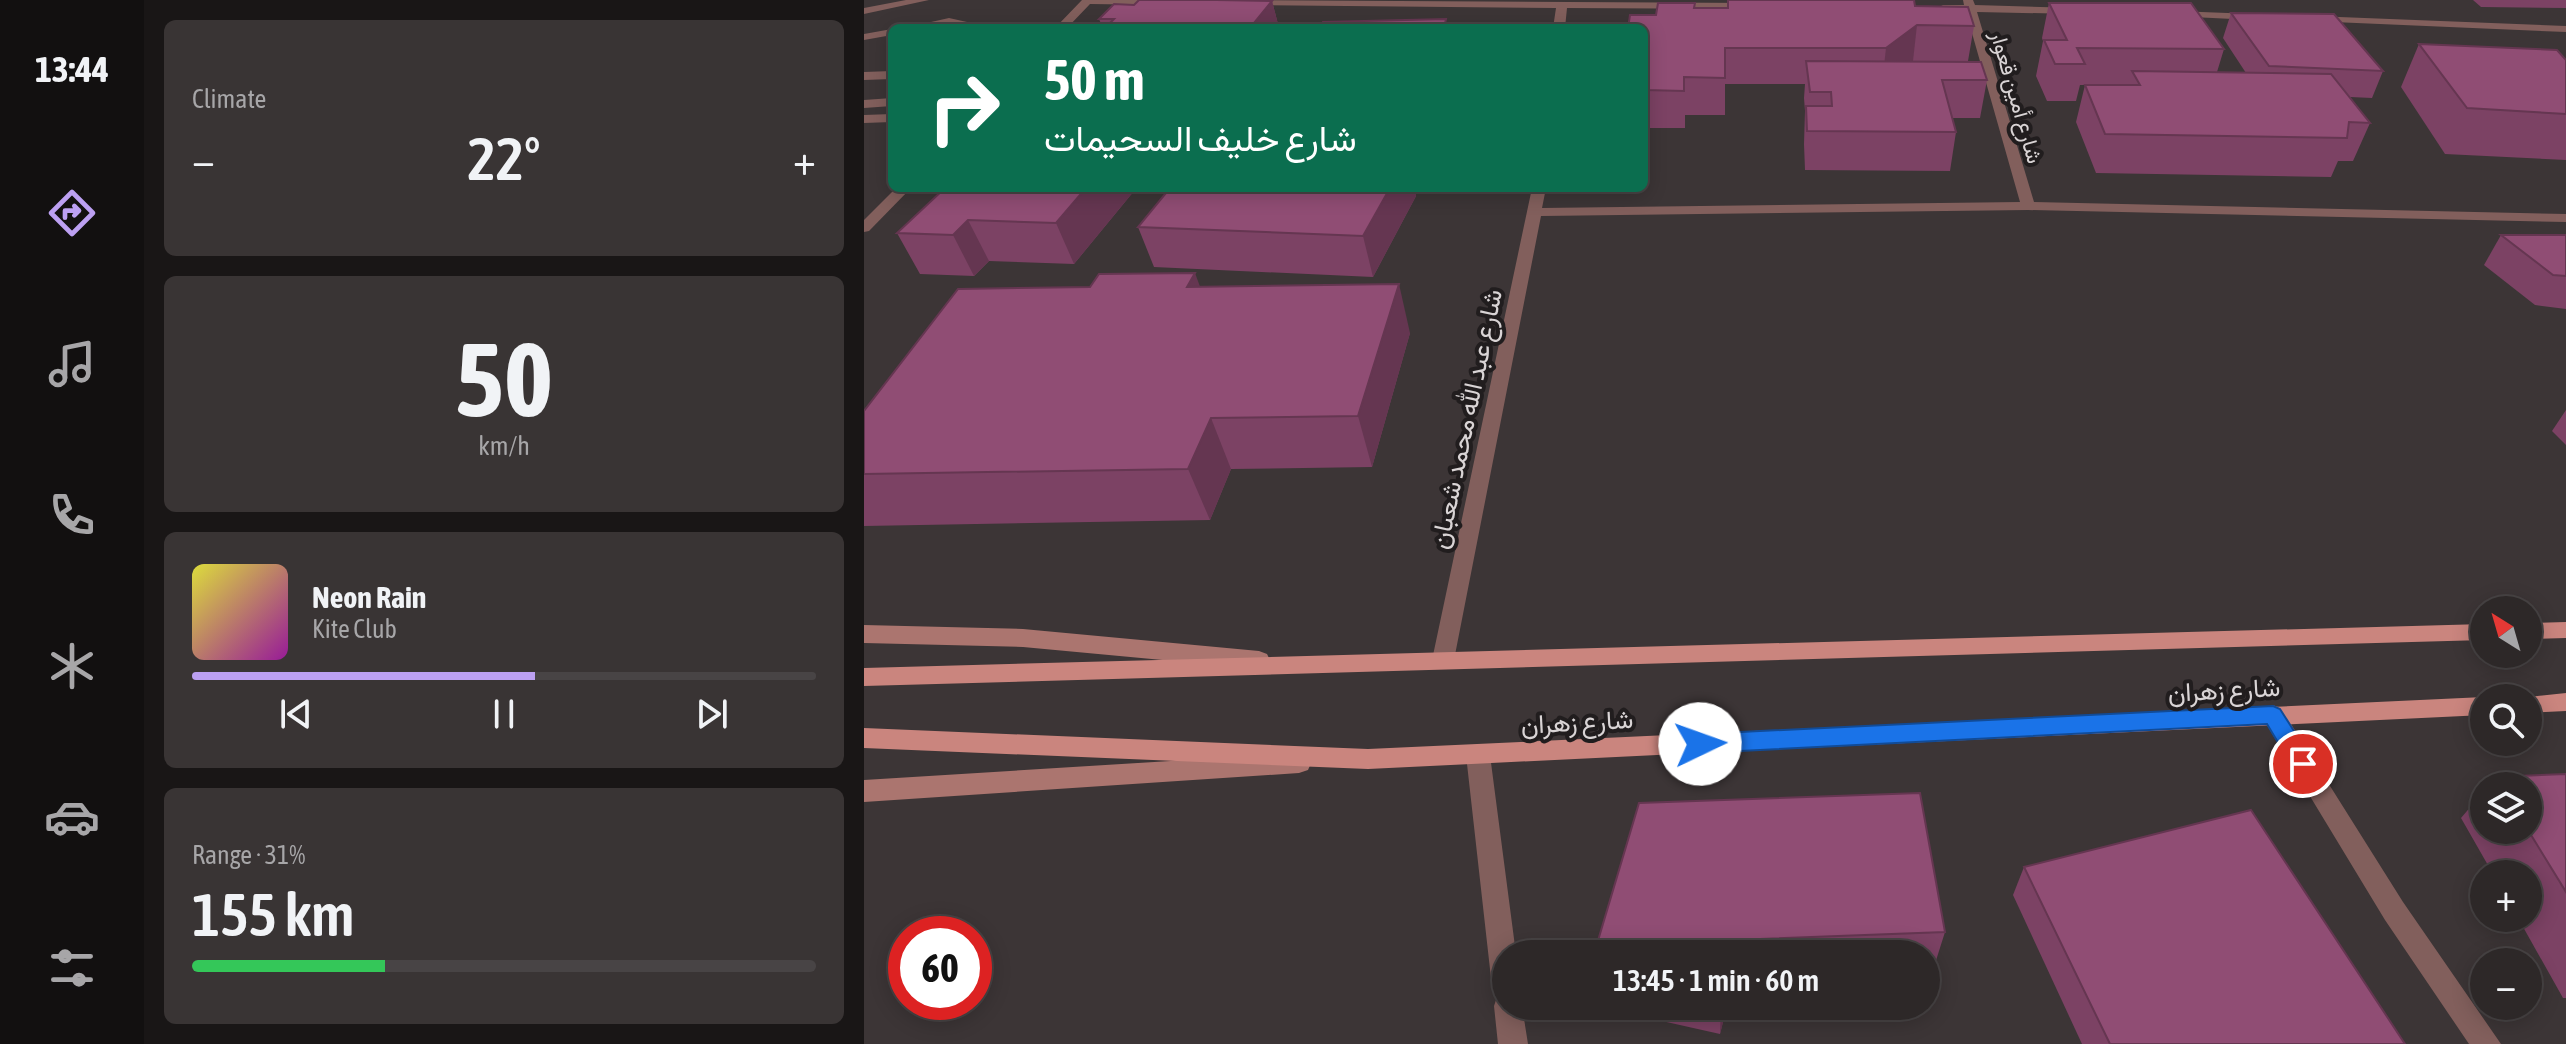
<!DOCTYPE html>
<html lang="en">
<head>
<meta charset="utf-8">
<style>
	body { margin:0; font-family:"Asap Condensed",Vazirmatn,sans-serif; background:#393434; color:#f1f3f6; height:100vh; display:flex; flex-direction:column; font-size:30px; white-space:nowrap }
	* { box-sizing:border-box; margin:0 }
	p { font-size:26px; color:#a7a6a8 }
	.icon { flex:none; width:44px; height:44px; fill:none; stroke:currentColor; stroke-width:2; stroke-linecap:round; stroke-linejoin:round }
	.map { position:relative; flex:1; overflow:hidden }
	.details { display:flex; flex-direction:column; gap:20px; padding:20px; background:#191616; width:720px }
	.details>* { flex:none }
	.guide { position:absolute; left:24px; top:24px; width:760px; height:168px; border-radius:12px; box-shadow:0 4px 20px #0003,0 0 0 2px #484445; background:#0b6e4f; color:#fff; overflow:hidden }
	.needle { width:52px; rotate:323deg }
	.controls { position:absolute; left:1606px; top:596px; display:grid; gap:16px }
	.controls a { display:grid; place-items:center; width:72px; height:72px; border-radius:50%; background:#2d2828; box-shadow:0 4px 20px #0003,0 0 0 2px #484445; font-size:40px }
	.speed { position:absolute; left:24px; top:916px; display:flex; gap:16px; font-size:40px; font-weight:700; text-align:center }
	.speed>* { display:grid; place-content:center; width:104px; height:104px; border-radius:50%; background:#2d2828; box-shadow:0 4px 20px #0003,0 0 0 2px #484445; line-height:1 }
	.speed .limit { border:12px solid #d22; background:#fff; color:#111 }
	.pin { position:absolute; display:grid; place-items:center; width:68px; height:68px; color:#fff; margin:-34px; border:4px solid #fff; border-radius:50%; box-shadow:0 2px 8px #0007 }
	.me { position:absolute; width:88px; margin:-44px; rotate:87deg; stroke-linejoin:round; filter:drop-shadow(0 0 6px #0008) }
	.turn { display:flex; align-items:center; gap:28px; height:168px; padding:0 24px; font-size:36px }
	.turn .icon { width:104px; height:104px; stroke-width:2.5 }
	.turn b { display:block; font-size:56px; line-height:68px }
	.big { font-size:60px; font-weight:600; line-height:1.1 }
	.details .tile { flex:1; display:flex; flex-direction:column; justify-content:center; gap:12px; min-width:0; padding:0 28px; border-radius:12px; background:#393434 }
	.details .dial { align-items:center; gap:0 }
	.dial b { font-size:104px; line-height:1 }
	.song { display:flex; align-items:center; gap:24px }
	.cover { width:96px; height:96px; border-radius:12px; background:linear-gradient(135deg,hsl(60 70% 55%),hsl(300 70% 35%)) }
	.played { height:8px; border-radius:4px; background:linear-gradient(90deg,#bca0f2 55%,#484445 55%) }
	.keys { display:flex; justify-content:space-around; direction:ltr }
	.heat { display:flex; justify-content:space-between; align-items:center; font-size:44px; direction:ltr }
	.charge { height:12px; border-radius:6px; background:linear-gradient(90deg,#34c759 31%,#484445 0) }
	.trip { position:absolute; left:628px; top:940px; width:448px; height:80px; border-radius:40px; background:#2d2828; box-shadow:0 4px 20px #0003,0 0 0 2px #484445; font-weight:600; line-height:80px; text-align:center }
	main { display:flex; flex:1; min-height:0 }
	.menu { display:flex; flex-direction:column; width:144px; justify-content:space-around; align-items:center; background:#121010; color:#a7a6a8 }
	.menu .icon { width:56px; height:56px }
	.menu .current { color:#bca0f2 }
	.menu b { font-size:36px; color:#f1f3f6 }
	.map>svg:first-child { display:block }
</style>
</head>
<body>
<main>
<nav class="menu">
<b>13:44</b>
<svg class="icon current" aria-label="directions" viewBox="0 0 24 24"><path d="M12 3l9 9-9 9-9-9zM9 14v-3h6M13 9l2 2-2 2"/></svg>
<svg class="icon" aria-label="music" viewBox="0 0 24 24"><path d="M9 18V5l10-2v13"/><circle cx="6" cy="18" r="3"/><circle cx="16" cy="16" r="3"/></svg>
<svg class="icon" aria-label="phone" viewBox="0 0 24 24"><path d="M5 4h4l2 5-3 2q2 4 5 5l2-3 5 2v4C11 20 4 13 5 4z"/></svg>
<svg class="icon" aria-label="climate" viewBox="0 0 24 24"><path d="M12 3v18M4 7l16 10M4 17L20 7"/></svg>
<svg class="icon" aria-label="car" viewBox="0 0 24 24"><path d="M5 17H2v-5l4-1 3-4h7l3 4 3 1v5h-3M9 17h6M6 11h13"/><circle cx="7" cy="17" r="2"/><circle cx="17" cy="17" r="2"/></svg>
<svg class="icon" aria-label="filters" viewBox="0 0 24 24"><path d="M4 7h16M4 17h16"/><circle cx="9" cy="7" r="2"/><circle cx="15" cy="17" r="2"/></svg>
</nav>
<section class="details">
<div class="tile"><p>Climate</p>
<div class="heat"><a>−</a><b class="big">22°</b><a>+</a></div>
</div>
<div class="tile dial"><b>50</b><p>km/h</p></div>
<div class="tile">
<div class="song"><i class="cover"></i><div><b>Neon Rain</b><p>Kite Club</p></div></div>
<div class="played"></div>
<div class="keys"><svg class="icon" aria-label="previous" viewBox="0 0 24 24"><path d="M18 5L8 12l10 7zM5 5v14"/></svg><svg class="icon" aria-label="pause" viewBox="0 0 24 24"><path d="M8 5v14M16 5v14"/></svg><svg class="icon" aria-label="next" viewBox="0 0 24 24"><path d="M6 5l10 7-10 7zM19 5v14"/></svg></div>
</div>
<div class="tile"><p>Range · 31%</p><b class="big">155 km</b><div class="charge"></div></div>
</section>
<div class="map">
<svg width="1702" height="1044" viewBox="0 0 1702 1044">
	<rect width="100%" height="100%" fill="#3c3536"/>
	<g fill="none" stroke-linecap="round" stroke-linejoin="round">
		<g fill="#825f5c" fill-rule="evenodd">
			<path d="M 85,18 L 103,22 L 111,28 L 85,25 L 40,28 Z"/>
			<path d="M 28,29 L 28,35 L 0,40 L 0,34 Z"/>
			<path d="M 28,71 L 28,79 L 0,80 L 0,72 Z"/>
		</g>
		<g fill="#825f5c" fill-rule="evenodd">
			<path d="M 42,0 L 65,0 L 0,14 L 0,8 Z"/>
			<path d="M 218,0 L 303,0 L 305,2 L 299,5 L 226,4 L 203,28 L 191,28 Z"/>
			<path d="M 379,0 L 891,3 L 897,6 L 891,9 L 703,8 L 701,28 L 689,28 L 692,8 L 383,5 Z"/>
			<path d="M 1099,0 L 1109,0 L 1111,5 L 1211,8 L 1217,11 L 1211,14 L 1113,12 L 1170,202 L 1702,214 L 1702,222 L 1164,210 L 677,216 L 590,660 L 587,666 L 579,669 L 571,666 L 568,660 L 668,188 L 682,188 L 678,208 L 1156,202 L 1102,12 L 1079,11 L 1073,8 L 1079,5 L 1100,5 Z"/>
			<path d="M 1311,11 L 1390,14 L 1396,17 L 1390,20 L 1307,16 L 1307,12 Z"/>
			<path d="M 1450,16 L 1702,26 L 1702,32 L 1446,21 L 1446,17 Z"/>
			<path d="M 28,98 L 28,106 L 0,108 L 0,100 Z"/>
			<path d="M 28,114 L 28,122 L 0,123 L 0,115 Z"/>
			<path d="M 32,188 L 47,188 L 5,231 L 0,232 L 0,220 Z"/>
			<path d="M 1409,705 L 1417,708 L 1539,902 L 1637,1044 L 1605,1044 L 1521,920 L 1401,722 L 1397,715 L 1401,708 Z"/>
		</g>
		<path fill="#825f5c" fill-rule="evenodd" d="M 614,745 L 622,748 L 626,755 L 652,954 L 642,954 L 642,1006 L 658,1006 L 664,1044 L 634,1044 L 630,1006 L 633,997 L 628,987 L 602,755 L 606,748 Z"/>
		<g fill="#ab756f" fill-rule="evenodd">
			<path d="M 0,625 L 159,629 L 395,651 L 403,654 L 406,660 L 403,666 L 395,669 L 159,647 L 0,643 Z"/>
			<path d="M 435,753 L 444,756 L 447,763 L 444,770 L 435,773 L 0,802 L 0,780 Z"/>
		</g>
		<g fill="#ca857e" fill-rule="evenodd">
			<path d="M 1702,622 L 1702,638 L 1664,639 L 1664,623 Z"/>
			<path d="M 1620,624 L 1620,640 L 0,686 L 0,668 Z"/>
			<path d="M 1702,693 L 1702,711 L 1664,713 L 1664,698 L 1655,698 Z"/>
			<path d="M 1620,697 L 1624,698 L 1620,698 L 1620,715 L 504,769 L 0,748 L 0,728 L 504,749 Z"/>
		</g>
	</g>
	<g fill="#7c4264">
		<path d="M 1609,0 L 1702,0 L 1702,8 L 1617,7 Z"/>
		<path d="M 408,1 L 415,28 L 239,28 L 235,19 L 270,5 Z"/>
		<path d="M 1185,3 L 1360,49 L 1353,72 L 1382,73 L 1359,38 L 1367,13 L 1519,71 L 1508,98 L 1486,97 L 1506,123 L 1489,161 L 1474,161 L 1467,177 L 1232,173 L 1212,122 L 1221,85 L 1216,85 L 1212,101 L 1183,101 L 1172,76 L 1179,41 L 1178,38 Z"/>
		<path d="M 1051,6 L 1110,26 L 1104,61 L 1123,80 L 1116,118 L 1088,118 L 1092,132 L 1086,171 L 941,170 L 940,144 L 941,111 L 940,98 L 941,84 L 861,84 L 861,115 L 821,115 L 821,128 L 782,128 L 782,109 L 780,109 L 780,28 L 792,15 L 831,8 Z"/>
		<path d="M 1555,44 L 1702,60 L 1702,160 L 1581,154 L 1537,87 Z"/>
		<path d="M 81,188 L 268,188 L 270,191 L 210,264 L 125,261 L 110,276 L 56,274 L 33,233 Z"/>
		<path d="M 306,188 L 550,188 L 552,196 L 509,277 L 290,267 L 274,227 Z"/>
		<path d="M 1637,235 L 1702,235 L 1702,309 L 1671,305 L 1620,265 Z"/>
		<path d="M 336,287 L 546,333 L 508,467 L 367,469 L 346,520 L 0,526 L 0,411 Z"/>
		<path d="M 1702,410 L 1702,445 L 1688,431 Z"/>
		<path d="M 1702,774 L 1702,998 L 1699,998 L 1654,918 L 1664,918 L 1664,874 L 1629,874 L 1597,818 L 1620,791 L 1620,830 L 1664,830 L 1664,786 L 1624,786 L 1632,777 Z"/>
		<path d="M 1056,793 L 1081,932 L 1069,970 L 1062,970 L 1062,954 L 730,954 Z"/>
		<path d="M 1160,867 L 1541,1044 L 1218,1044 L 1149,895 Z"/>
		<path d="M 731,1006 L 863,1006 L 856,1034 Z"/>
	</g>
	<g fill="#653651">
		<path d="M 408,1 L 415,28 L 386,28 Z"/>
		<path d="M 1053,25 L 1049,61 L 1018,84 L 1022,48 Z"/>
		<path d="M 222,188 L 268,188 L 270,191 L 210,264 L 192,223 Z"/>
		<path d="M 526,188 L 550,188 L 552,196 L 509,277 L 499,236 Z"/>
		<path d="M 104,220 L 125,261 L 110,276 L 89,235 Z"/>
		<path d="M 331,273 L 349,322 L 323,287 Z"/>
		<path d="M 535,284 L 546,333 L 508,467 L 494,416 Z"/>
		<path d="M 347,418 L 367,469 L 346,520 L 324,469 Z"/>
		<path d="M 857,1006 L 863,1006 L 856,1034 Z"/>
	</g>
	<g fill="#904d74" stroke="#653651" stroke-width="2">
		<path d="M 275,0 L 352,0 L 408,1 L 386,28 L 241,28 L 250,19 L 235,19 L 250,4 L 270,5 Z"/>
		<path d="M 864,0 L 1050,0 L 1051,6 L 1104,7 L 1110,26 L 1053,25 L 1022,48 L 861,48 L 861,78 L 820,77 L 820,91 L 781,90 L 782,72 L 780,72 L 780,28 L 764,28 L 766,15 L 792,15 L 794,3 L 831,3 L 830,8 L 864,8 Z"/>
		<path d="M 1185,3 L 1327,3 L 1360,49 L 1213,48 L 1221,64 L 1191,64 L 1180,40 L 1203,40 Z"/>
		<path d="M 1367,13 L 1470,14 L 1519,71 L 1405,66 Z"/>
		<path d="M 582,19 L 580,28 L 456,28 L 459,22 Z"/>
		<path d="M 1555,44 L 1693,50 L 1702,60 L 1702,114 L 1603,108 Z"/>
		<path d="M 942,61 L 1117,62 L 1123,80 L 1078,80 L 1092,132 L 943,131 L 942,106 L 968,106 L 967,92 L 946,92 Z"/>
		<path d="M 1268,71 L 1467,74 L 1506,123 L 1485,122 L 1483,138 L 1241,134 L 1221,85 L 1276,85 Z"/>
		<path d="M 81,188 L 222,188 L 192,223 L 104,220 L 89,235 L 33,233 Z"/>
		<path d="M 306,188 L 526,188 L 499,236 L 274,227 Z"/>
		<path d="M 1637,235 L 1702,235 L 1702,276 L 1689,275 Z"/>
		<path d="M 331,273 L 323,287 L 535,284 L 494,416 L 347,418 L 324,469 L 0,474 L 0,411 L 94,289 L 226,287 L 235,274 Z"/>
		<path d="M 1702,774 L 1702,892 L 1664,830 L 1664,786 L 1637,786 L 1632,777 Z"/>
		<path d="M 1056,793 L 1081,932 L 870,940 L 867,954 L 730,954 L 775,803 Z"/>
		<path d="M 1387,810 L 1541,1044 L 1246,1044 L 1160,867 Z"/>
	</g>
	<path fill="#1a73e8" stroke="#114b97" stroke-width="2" d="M 1409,706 L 1416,709 L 1447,758 L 1450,764 L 1447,771 L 1431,771 L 1403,724 L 836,753 L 829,750 L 825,744 L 829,737 L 836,734 Z"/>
	<g text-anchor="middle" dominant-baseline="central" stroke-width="8" stroke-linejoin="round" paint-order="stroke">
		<g font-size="22" fill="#d9d4d5" stroke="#211d1e">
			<text transform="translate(1153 97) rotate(74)">شارع أمين قعوار</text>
		</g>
		<g font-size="26" fill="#d9d4d5" stroke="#211d1e">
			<text transform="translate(602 419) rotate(-78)">شارع عبد الله محمد شعبان</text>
			<text transform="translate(1360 690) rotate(-3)">شارع زهران</text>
			<text transform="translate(713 722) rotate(-3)">شارع زهران</text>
		</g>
	</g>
</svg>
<div class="controls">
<a><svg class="needle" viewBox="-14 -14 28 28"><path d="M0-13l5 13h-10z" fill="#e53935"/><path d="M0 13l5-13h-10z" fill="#a7a6a8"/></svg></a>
<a><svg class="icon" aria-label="search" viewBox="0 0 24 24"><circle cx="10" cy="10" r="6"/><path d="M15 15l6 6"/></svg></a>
<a><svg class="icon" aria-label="layers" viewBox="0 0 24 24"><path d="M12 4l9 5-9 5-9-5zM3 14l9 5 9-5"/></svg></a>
<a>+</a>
<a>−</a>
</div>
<div class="speed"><div class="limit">60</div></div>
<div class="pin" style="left:1439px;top:764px;background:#d93025"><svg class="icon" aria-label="arrive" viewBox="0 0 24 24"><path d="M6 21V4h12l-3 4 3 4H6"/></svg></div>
<svg class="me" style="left:836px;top:744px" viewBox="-20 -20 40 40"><circle r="19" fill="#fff"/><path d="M0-13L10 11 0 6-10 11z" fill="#1a73e8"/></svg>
<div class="trip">13:45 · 1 min · 60 m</div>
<div class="guide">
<div class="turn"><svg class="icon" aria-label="right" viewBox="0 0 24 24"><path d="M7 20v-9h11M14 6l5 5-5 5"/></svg><div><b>50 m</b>شارع خليف السحيمات</div></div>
</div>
</div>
</main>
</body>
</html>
